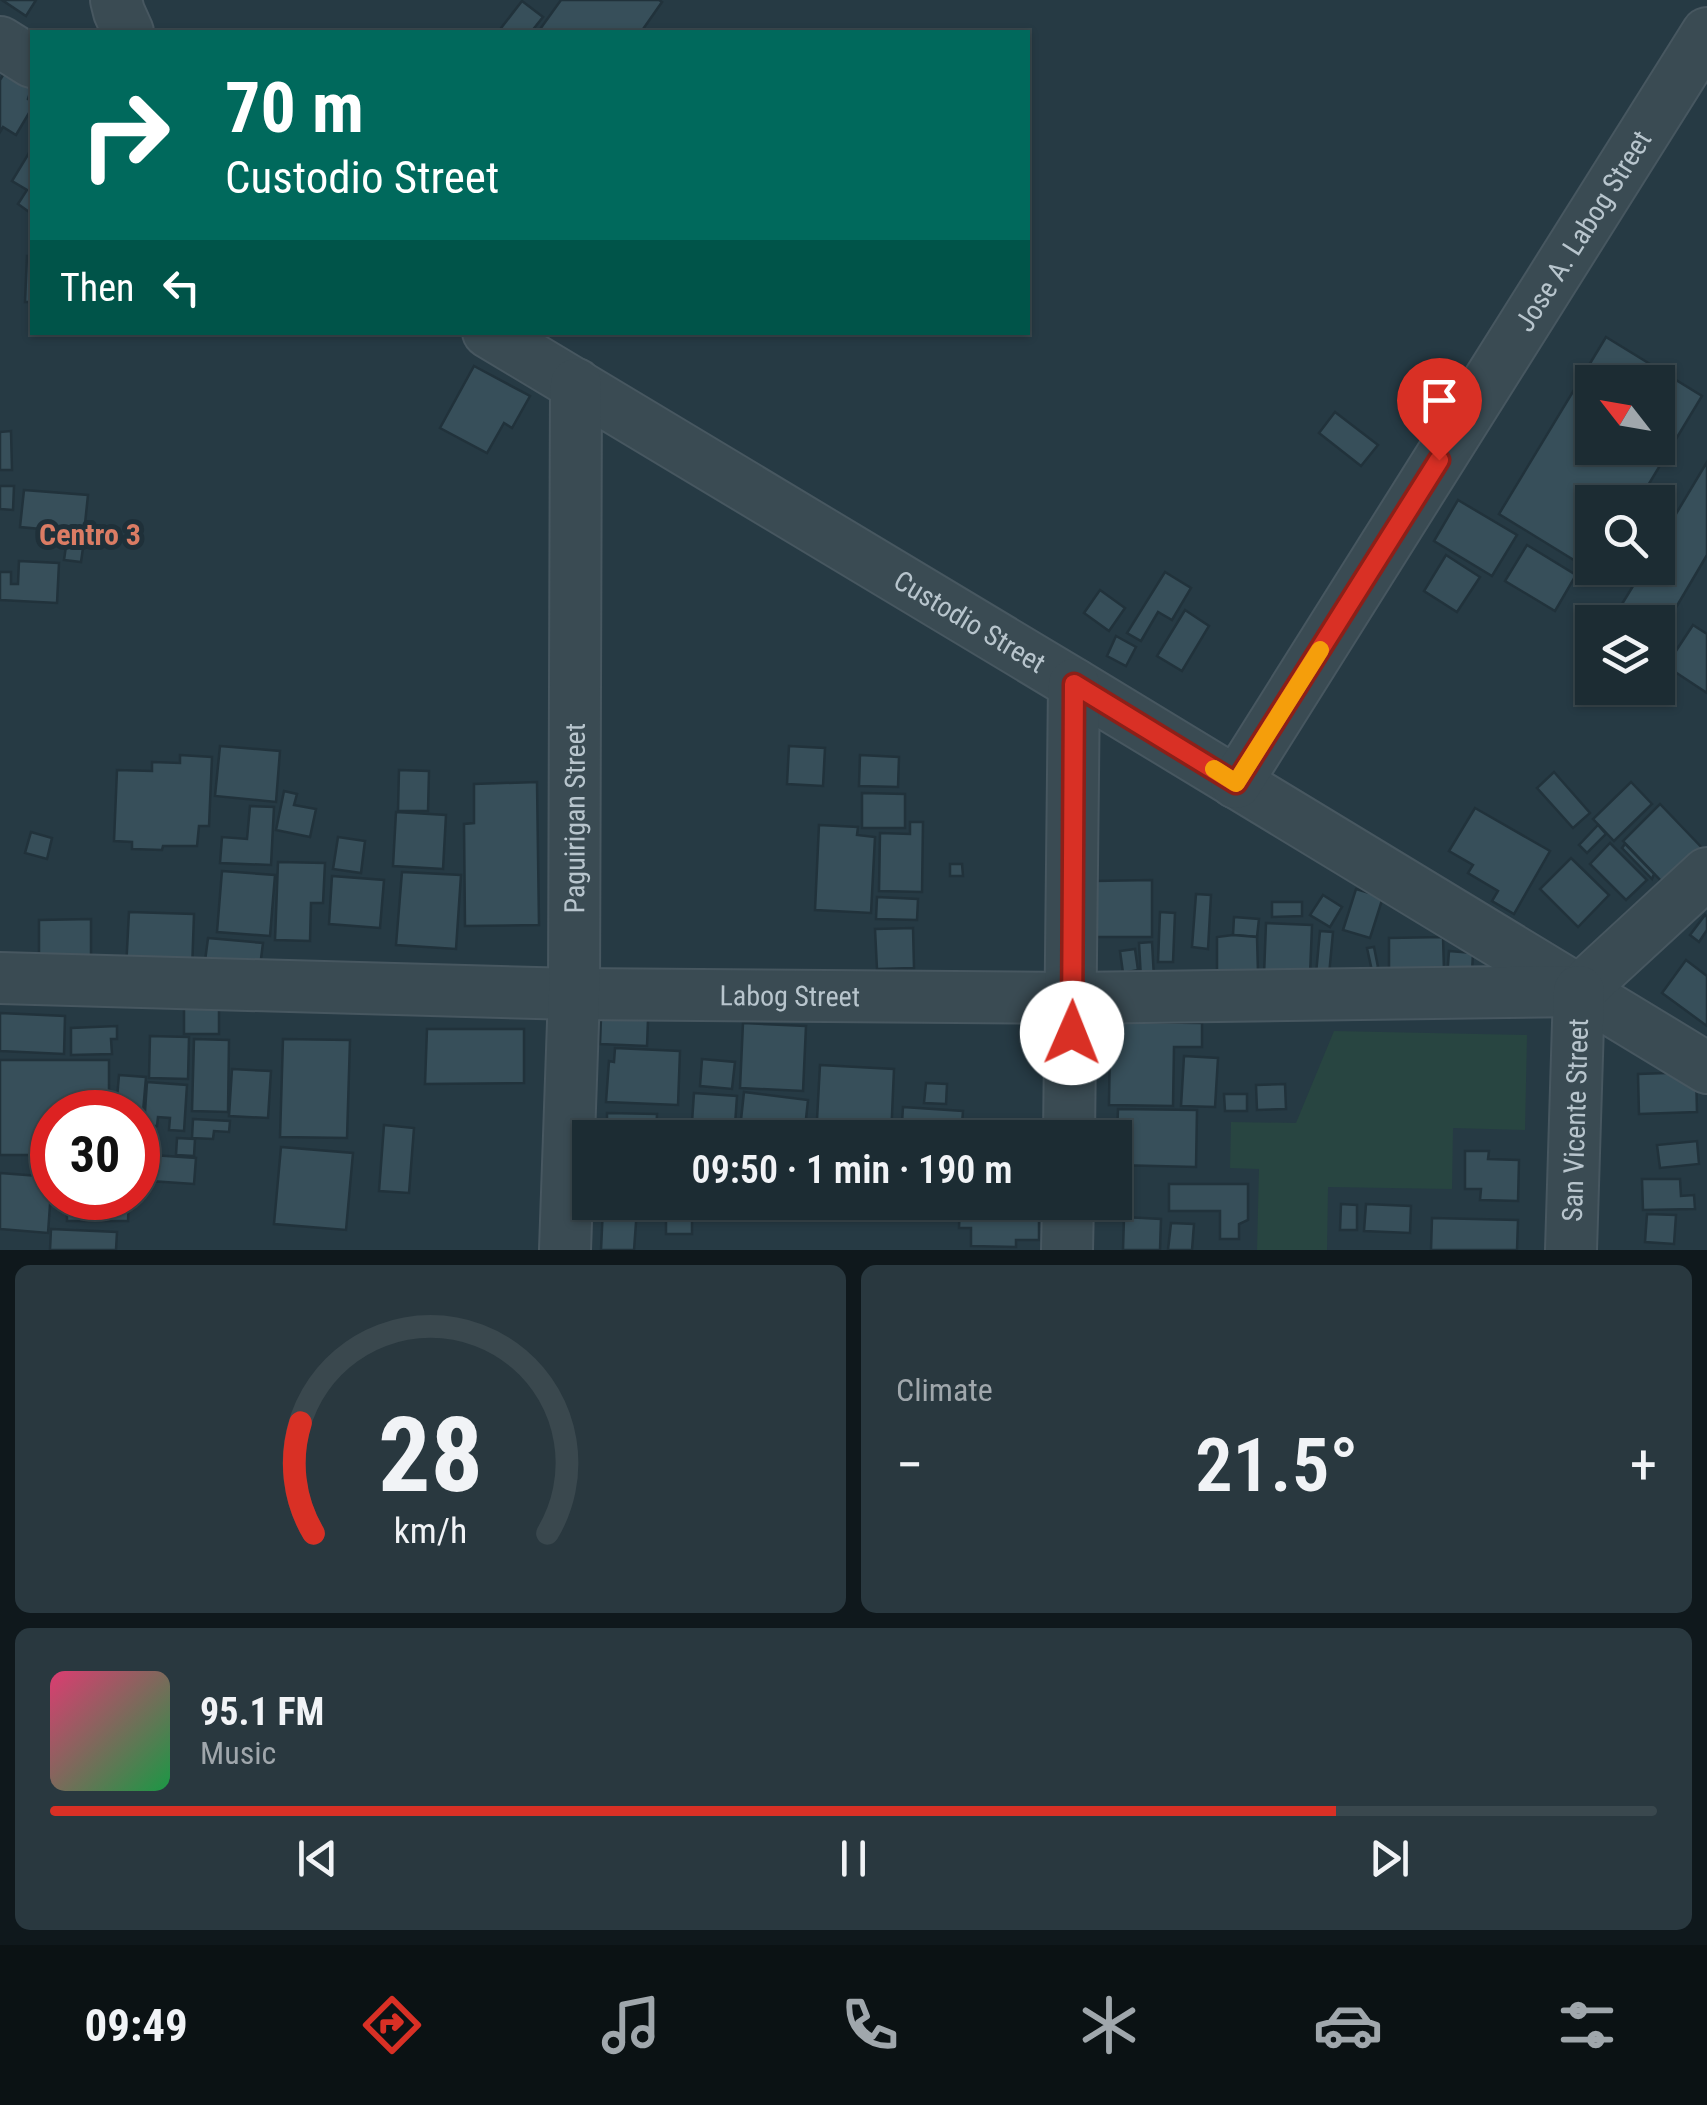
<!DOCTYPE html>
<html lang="en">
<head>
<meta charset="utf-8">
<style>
	body { margin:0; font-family:"Roboto Condensed",sans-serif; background:#29383f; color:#f1f3f6; height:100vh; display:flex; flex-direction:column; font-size:38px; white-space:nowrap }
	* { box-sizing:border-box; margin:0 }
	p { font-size:32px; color:#a0a7ac }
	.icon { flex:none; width:55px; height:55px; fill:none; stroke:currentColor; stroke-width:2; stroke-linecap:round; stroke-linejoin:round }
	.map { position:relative; height:1250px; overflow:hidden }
	.panel { display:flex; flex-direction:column; gap:15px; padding:15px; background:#0f181c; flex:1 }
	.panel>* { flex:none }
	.hud { position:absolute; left:30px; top:30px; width:1000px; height:305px; border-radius:0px; box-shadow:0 2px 8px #0004,0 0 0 2px #3a484e; background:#00695c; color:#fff; overflow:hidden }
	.needle { width:65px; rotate:301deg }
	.controls { position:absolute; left:1575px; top:365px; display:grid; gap:20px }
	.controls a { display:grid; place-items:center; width:100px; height:100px; border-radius:0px; background:#1c2c33; box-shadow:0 2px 8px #0004,0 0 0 2px #3a484e; font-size:50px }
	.speed { position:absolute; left:30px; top:1090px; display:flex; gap:20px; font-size:50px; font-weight:700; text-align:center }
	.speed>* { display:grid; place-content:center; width:130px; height:130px; border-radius:50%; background:#1c2c33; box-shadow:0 2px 8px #0004,0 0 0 2px #3a484e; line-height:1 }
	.speed .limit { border:15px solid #d22; background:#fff; color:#111 }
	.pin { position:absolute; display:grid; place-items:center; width:85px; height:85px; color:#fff; margin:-102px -42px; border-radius:50% 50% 50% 0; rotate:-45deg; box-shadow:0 0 10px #0007 }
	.pin .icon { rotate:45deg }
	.me { position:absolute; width:110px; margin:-55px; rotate:1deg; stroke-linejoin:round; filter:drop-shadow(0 0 8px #0008) }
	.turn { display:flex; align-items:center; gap:35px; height:210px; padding:0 30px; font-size:45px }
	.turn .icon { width:130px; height:130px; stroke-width:2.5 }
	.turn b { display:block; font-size:70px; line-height:85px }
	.then { display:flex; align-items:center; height:95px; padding:0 30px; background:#0003; gap:20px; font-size:38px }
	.big { font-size:75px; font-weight:600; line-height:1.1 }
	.panel .card { flex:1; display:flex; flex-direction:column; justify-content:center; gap:15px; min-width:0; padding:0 35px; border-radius:15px; background:#29383f }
	.panel .dial { align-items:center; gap:0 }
	.dial svg { height:260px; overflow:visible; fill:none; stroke:#3a484e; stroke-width:7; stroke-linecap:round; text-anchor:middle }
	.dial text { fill:#f1f3f6; stroke:none }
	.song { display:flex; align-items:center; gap:30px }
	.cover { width:120px; height:120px; border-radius:15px; background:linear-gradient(135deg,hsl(340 70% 55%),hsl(140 70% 35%)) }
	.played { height:10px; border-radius:5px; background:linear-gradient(90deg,#d93025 80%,#3a484e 80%) }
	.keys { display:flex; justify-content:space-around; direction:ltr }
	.heat { display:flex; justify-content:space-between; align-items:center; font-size:55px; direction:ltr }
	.panel .tiles { flex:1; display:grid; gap:15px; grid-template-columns:1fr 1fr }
	.card:last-child { grid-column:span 2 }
	.trip { position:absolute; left:572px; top:1120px; width:560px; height:100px; border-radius:0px; background:#1c2c33; box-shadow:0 2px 8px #0004,0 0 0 2px #3a484e; font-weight:600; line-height:100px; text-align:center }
	.dock { display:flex; height:160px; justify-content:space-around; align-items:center; background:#0b1214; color:#a0a7ac }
	.dock .icon { width:70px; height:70px }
	.dock .active { color:#d93025 }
	.dock b { font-size:45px; color:#f1f3f6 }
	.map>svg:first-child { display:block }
</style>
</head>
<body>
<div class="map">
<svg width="1707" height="1250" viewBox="0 0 1707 1250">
	<rect width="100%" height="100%" fill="#263a44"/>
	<path fill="#284541" d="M 1334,1031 L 1527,1035 L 1525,1130 L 1453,1128 L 1452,1189 L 1328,1187 L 1327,1250 L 1257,1250 L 1259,1169 L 1230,1168 L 1231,1122 L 1296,1123 Z"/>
	<g fill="#374f5a" stroke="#21323b" stroke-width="2.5" fill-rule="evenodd">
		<path d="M 2,0 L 36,0 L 26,16 Z"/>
		<path d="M 561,0 L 659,0 L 662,2 L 641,32 L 538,32 Z"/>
		<path d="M 522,1 L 543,17 L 531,32 L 498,32 Z"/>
		<path d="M 6,70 L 32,86 L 28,99 L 32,102 L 32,108 L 16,135 L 3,127 L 0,132 L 0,80 Z"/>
		<path d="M 32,148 L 32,214 L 18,204 L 27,190 L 12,181 Z"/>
		<path d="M 27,256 L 32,256 L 32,302 L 25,302 Z"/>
		<path d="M 1606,337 L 1702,396 L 1638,502 L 1592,502 L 1592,568 L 1598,568 L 1595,573 L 1499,514 ZM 1592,382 L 1658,382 L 1658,448 L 1592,448 Z"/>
		<path d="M 474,366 L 530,396 L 512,428 L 504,423 L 487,453 L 440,428 Z"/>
		<path d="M 1335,412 L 1378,445 L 1361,466 L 1319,433 Z"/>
		<path d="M 11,431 L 12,470 L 0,470 L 0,432 Z"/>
		<path d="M 1707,462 L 1707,555 L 1658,638 L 1658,622 L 1611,622 L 1644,568 L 1658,568 L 1658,544 Z"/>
		<path d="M 0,486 L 14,486 L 13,510 L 0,509 Z"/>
		<path d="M 24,490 L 88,495 L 84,533 L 20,527 Z"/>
		<path d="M 1458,500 L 1517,535 L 1492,576 L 1434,541 Z"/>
		<path d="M 67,539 L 84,541 L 81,562 L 64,560 Z"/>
		<path d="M 1527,545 L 1576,575 L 1555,611 L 1505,581 Z"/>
		<path d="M 1446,555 L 1480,577 L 1457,612 L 1424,591 Z"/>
		<path d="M 19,561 L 59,563 L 57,603 L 0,600 L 0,572 L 11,572 L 11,584 L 18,584 Z"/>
		<path d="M 1165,572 L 1191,588 L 1172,620 L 1158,612 L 1141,641 L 1127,633 Z"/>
		<path d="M 1100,590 L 1125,608 L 1109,631 L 1084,613 Z"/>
		<path d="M 1185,610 L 1209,626 L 1182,671 L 1157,656 Z"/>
		<path d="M 1693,625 L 1707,634 L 1707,693 L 1666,666 Z"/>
		<path d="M 1116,636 L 1136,647 L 1126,666 L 1107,656 Z"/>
		<path d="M 220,746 L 280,751 L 276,802 L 215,796 Z"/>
		<path d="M 789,746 L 825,748 L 823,786 L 787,784 Z"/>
		<path d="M 180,755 L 212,757 L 209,826 L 199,826 L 197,846 L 163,846 L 162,850 L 132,849 L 132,842 L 114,841 L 117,770 L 152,771 L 152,762 L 180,763 Z"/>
		<path d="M 860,755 L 899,757 L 898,787 L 859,786 Z"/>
		<path d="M 399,770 L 429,771 L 428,811 L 398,811 Z"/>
		<path d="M 1554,772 L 1590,813 L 1573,828 L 1537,788 Z"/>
		<path d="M 537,782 L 539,925 L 465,926 L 464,824 L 474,823 L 474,784 Z"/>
		<path d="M 1631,782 L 1652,804 L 1614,841 L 1593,819 Z"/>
		<path d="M 284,791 L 297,794 L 294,805 L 316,809 L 310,837 L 276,830 Z"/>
		<path d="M 862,793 L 905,794 L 905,828 L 862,828 Z"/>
		<path d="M 1660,804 L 1705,851 L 1667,887 L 1623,841 Z"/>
		<path d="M 250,806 L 274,807 L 271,865 L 220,863 L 222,837 L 247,839 Z"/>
		<path d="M 1475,808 L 1550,851 L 1514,914 L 1492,901 L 1498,891 L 1468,873 L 1473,865 L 1449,851 Z"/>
		<path d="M 396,812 L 446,815 L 443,869 L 393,866 Z"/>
		<path d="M 910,822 L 923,822 L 922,892 L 879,891 L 880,833 L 910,834 Z"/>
		<path d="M 819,825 L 858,827 L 857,835 L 875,837 L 871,913 L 815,910 Z"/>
		<path d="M 1598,825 L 1606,834 L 1587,853 L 1579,845 Z"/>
		<path d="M 31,832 L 52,838 L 47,859 L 25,853 Z"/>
		<path d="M 338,837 L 365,841 L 361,873 L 333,869 Z"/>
		<path d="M 1610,843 L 1647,880 L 1626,900 L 1590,864 Z"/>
		<path d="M 1625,844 L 1654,874 L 1652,879 L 1622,848 Z"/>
		<path d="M 1571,858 L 1609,895 L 1578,927 L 1540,889 Z"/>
		<path d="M 278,862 L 325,863 L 323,903 L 311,903 L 310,941 L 275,940 Z"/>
		<path d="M 950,864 L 962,864 L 963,876 L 950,876 Z"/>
		<path d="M 222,871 L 275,875 L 270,936 L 217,932 Z"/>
		<path d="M 402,872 L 461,875 L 456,949 L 396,945 Z"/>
		<path d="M 332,876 L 384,880 L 380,928 L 329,924 Z"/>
		<path d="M 1152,880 L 1152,937 L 1095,937 L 1094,881 Z"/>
		<path d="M 1356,889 L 1383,897 L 1370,938 L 1343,930 Z"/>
		<path d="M 1196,894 L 1211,895 L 1208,949 L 1192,947 Z"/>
		<path d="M 1323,895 L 1342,907 L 1330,927 L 1310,915 Z"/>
		<path d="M 877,897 L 918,899 L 917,920 L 876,919 Z"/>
		<path d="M 1272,902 L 1302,902 L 1302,916 L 1272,917 Z"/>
		<path d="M 129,912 L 194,914 L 192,971 L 126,969 Z"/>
		<path d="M 1160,912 L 1175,913 L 1173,962 L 1158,962 Z"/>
		<path d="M 1705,915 L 1707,917 L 1707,930 L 1699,942 L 1690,935 Z"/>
		<path d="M 1234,917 L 1259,919 L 1257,937 L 1233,935 Z"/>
		<path d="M 91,919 L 91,957 L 39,957 L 39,920 Z"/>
		<path d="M 1266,923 L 1312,925 L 1310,976 L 1264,975 Z"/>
		<path d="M 913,928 L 914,968 L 877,969 L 875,929 Z"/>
		<path d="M 1320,931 L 1333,932 L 1329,975 L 1316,974 Z"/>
		<path d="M 1233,935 L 1257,937 L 1258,973 L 1217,974 L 1217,937 Z"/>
		<path d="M 1443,937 L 1444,971 L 1389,972 L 1389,938 Z"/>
		<path d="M 208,938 L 263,943 L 260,967 L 205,961 Z"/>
		<path d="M 1152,942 L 1154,978 L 1141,979 L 1139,943 Z"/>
		<path d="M 1374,947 L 1378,967 L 1372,971 L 1367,948 Z"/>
		<path d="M 1135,949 L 1138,970 L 1123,973 L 1120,951 Z"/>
		<path d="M 1449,951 L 1473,953 L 1472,972 L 1447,978 Z"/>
		<path d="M 1686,960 L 1707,976 L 1707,1026 L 1662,993 Z"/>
		<rect x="184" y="997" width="35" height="37"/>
		<path d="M 0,1013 L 65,1016 L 64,1054 L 0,1051 Z"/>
		<path d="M 601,1018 L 648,1020 L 647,1046 L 600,1044 Z"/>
		<path d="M 1118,1022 L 1202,1023 L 1202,1047 L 1174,1047 L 1173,1106 L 1109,1105 L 1110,1038 L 1118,1038 Z"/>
		<path d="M 743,1023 L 806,1026 L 803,1091 L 740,1088 Z"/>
		<path d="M 117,1026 L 117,1039 L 111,1039 L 112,1054 L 71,1055 L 71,1028 Z"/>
		<path d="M 427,1029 L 524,1029 L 524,1083 L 425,1084 Z"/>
		<path d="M 150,1036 L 189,1037 L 188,1079 L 149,1078 Z"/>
		<path d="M 194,1039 L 229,1040 L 228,1112 L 192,1111 Z"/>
		<path d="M 283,1039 L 350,1040 L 347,1138 L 280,1137 Z"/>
		<path d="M 615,1048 L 680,1051 L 678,1105 L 606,1102 L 609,1061 L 614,1062 Z"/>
		<path d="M 1184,1056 L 1218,1058 L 1215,1107 L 1181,1106 Z"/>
		<path d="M 702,1059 L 735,1062 L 732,1089 L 700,1086 Z"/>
		<path d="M 0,1060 L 109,1060 L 109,1112 L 52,1112 L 52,1155 L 0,1155 Z"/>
		<path d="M 820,1065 L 894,1069 L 891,1138 L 816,1138 Z"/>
		<path d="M 232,1069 L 271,1071 L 268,1118 L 229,1116 Z"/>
		<path d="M 1696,1072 L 1697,1112 L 1639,1114 L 1638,1074 Z"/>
		<path d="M 119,1075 L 146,1077 L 143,1112 L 116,1110 Z"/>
		<path d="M 147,1082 L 187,1085 L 184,1131 L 169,1130 L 170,1118 L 158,1117 L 157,1126 L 144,1126 Z"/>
		<path d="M 926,1083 L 947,1084 L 946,1104 L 924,1103 Z"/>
		<path d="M 1285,1084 L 1286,1109 L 1257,1110 L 1256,1085 Z"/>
		<path d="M 744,1092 L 808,1100 L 804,1138 L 739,1138 Z"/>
		<path d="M 694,1093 L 737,1096 L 735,1125 L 692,1122 Z"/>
		<path d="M 1224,1094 L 1247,1094 L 1247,1111 L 1225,1111 Z"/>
		<path d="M 903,1107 L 963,1111 L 961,1136 L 901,1138 Z"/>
		<path d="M 1118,1109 L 1197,1110 L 1196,1167 L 1115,1165 L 1115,1138 L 1101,1138 L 1101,1135 L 1117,1135 Z"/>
		<path d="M 607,1113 L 657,1114 L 656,1138 L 607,1138 Z"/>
		<path d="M 193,1119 L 230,1121 L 229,1132 L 214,1131 L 213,1139 L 192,1138 Z"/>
		<path d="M 384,1125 L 414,1128 L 409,1193 L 379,1191 Z"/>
		<path d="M 659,1125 L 697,1127 L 696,1133 L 714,1134 L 714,1138 L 659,1138 Z"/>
		<path d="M 973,1130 L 1026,1131 L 1025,1138 L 973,1138 Z"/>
		<path d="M 177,1138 L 195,1139 L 194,1156 L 176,1155 Z"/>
		<path d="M 1697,1141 L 1699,1164 L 1660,1168 L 1657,1145 Z"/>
		<path d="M 281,1147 L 353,1153 L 346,1230 L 274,1224 Z"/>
		<path d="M 1465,1151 L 1489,1151 L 1488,1159 L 1519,1160 L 1518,1201 L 1480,1200 L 1481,1189 L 1465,1189 Z"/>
		<path d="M 152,1155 L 196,1158 L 194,1184 L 150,1181 Z"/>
		<path d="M 0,1173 L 52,1177 L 48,1233 L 0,1229 Z"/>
		<path d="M 1642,1179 L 1680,1179 L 1681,1196 L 1694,1195 L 1695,1209 L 1643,1210 Z"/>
		<path d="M 1169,1184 L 1248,1184 L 1248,1220 L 1239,1224 L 1239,1239 L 1220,1239 L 1220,1211 L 1169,1211 Z"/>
		<path d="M 67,1198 L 129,1198 L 128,1221 L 67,1221 Z"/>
		<rect x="666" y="1202" width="26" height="32"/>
		<path d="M 835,1202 L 893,1202 L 893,1208 L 835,1206 Z"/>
		<path d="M 979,1202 L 1039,1203 L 1039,1240 L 1016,1240 L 1016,1247 L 971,1246 L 971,1228 L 959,1228 L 960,1205 L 979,1205 Z"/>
		<path d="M 1341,1204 L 1357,1205 L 1357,1230 L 1340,1230 Z"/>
		<path d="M 1366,1204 L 1411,1206 L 1410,1233 L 1364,1231 Z"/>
		<path d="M 603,1207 L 637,1209 L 634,1250 L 601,1250 Z"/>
		<path d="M 1647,1214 L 1676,1215 L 1674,1244 L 1645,1242 Z"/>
		<path d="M 1124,1217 L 1161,1219 L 1160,1250 L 1123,1250 Z"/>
		<path d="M 1432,1218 L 1518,1220 L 1517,1250 L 1431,1250 Z"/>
		<path d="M 1171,1223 L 1194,1224 L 1192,1250 L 1168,1250 Z"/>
		<path d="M 51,1229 L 117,1232 L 116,1250 L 50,1250 Z"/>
	</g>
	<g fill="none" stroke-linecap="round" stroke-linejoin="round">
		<defs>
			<g id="minor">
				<path d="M 116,0 L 119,12 L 128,32"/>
				<path d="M 0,42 L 32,62"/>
				<path id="s1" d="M 488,332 L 1074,684 L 1707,1068"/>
				<path id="s2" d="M 1236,783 L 1707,33"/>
				<path id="s3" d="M 0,978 L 574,994 L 1072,998 L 1579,991"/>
				<path d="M 1579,991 L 1707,873"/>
				<path d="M 1069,1138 L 1074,684"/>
				<path id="s4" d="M 565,1250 L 574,994 L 576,384"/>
				<path d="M 1067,1250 L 1068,1202"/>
				<path id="s5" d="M 1571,1250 L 1579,991"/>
			</g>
		</defs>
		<use href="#minor" stroke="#475760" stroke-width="54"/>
		<use href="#minor" stroke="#3a4b53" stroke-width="50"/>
	</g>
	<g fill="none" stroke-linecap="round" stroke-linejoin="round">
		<defs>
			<path id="route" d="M 1072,1033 L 1074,684 L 1236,783 L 1439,460"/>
		</defs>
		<use href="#route" stroke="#8d1f18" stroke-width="25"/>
		<use href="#route" stroke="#d93025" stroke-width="18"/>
		<path stroke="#f59e0b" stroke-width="18" d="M 1214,769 L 1236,783 L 1320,650"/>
	</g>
	<g text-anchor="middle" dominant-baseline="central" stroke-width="10" stroke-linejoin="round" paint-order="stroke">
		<g font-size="28" fill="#b8c5cd" stroke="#1f3039">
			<text stroke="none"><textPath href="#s2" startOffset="652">Jose A. Labog Street</textPath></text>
			<text stroke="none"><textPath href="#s1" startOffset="562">Custodio Street</textPath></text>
			<text stroke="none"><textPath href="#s4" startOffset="432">Paguirigan Street</textPath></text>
			<text stroke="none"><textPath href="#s3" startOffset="790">Labog Street</textPath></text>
			<text stroke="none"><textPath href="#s5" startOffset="130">San Vicente Street</textPath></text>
		</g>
		<g font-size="30" font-weight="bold" fill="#db7c64" stroke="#1f3039">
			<text x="90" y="534">Centro 3</text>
		</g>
	</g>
</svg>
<div class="controls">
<a><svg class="needle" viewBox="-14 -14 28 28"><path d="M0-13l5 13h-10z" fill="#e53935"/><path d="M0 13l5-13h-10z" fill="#a0a7ac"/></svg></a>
<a><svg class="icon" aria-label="search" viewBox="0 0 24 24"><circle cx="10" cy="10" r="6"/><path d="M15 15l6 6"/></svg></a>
<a><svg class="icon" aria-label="layers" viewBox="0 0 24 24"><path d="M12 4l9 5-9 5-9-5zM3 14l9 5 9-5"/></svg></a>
</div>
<div class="speed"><div class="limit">30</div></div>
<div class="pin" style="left:1439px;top:460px;background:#d93025"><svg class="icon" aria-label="arrive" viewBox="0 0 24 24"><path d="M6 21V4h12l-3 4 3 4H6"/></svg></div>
<svg class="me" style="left:1072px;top:1033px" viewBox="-20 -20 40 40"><circle r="19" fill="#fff"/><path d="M0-13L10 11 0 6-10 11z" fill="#d93025"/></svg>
<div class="trip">09:50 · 1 min · 190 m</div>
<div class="hud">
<div class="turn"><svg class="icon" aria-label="right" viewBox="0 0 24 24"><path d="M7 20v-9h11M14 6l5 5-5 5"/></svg><div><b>70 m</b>Custodio Street</div></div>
<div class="then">Then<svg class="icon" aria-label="left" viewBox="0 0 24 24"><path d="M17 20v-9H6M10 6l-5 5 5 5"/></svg></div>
</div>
</div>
<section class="panel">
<div class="tiles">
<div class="card dial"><svg viewBox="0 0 100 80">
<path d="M14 69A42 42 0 1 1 86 69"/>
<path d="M14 69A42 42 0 0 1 10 35" stroke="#d93025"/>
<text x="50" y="56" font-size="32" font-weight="700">28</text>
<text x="50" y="72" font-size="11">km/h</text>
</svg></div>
<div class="card"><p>Climate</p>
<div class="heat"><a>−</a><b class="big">21.5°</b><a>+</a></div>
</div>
<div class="card">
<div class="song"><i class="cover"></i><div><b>95.1 FM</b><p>Music</p></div></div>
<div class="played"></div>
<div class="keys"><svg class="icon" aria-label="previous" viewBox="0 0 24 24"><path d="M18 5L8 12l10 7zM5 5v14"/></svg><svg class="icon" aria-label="pause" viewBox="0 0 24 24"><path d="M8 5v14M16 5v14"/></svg><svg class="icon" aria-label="next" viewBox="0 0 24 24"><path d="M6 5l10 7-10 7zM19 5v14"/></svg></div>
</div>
</div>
</section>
<nav class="dock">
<b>09:49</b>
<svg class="icon active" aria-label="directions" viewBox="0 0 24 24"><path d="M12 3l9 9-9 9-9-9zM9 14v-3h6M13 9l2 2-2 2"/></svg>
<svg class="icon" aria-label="music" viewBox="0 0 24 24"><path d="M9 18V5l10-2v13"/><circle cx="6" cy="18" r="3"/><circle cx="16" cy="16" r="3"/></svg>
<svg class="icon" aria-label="phone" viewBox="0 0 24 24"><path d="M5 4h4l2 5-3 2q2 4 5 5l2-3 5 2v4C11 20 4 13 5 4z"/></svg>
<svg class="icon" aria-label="climate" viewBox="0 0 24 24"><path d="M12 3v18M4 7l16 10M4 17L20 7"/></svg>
<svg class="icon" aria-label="car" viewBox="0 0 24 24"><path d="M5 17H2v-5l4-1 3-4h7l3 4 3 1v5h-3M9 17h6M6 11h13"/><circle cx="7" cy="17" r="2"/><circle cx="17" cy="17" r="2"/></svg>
<svg class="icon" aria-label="filters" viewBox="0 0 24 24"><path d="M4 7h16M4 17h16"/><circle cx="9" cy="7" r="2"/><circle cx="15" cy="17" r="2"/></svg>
</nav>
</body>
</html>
